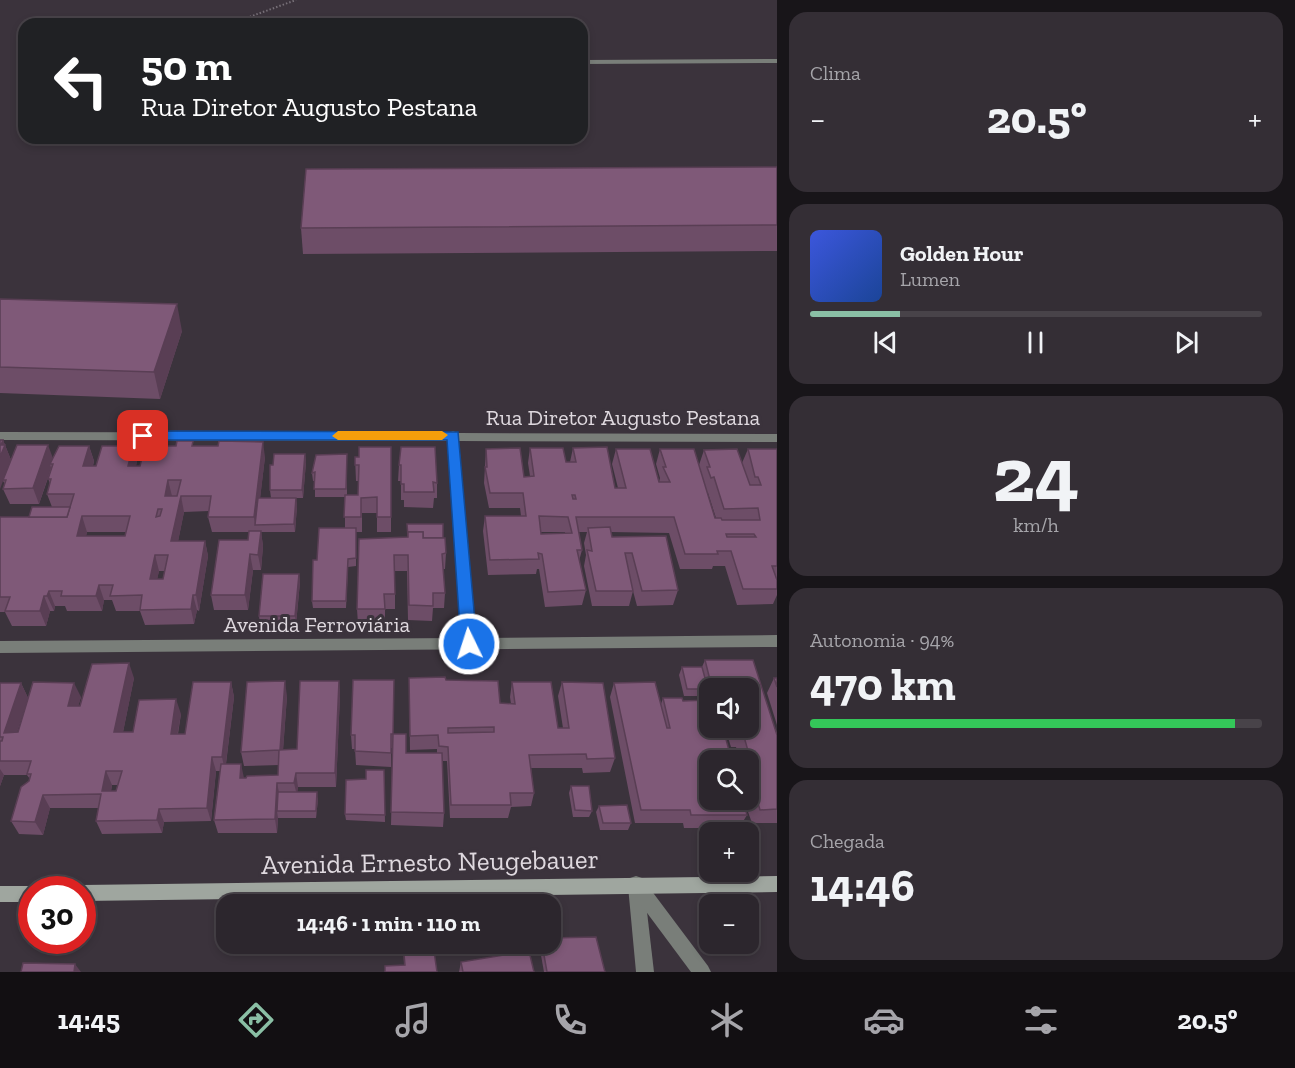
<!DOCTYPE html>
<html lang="pt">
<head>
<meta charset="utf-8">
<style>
	body { margin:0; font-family:"Zilla Slab",serif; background:#342e35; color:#f1f3f6; height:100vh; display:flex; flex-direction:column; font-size:22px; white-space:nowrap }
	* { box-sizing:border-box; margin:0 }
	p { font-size:20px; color:#a6a5aa }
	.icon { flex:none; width:33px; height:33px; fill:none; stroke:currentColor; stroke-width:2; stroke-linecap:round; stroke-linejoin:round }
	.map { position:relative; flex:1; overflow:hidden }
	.drawer { display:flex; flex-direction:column; gap:12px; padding:12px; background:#181519; width:518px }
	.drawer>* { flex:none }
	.banner { position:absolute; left:18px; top:18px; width:570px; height:126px; border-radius:18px; box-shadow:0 3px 9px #0003,0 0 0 2px #484349; background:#202124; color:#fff; overflow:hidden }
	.controls { position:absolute; left:699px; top:678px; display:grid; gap:12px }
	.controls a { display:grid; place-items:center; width:60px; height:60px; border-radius:12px; background:#2c262d; box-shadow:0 3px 9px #0003,0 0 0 2px #484349; font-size:30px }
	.speed { position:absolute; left:18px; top:876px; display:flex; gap:12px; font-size:30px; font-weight:700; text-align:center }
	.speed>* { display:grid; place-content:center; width:78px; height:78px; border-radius:50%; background:#2c262d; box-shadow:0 3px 9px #0003,0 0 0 2px #484349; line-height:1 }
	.speed .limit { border:9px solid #d22; background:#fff; color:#111 }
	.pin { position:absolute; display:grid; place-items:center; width:51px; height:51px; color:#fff; margin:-26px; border-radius:12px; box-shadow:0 3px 9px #0006 }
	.me { position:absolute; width:66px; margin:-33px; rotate:356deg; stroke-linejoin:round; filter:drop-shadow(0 0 4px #0008) }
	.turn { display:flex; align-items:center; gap:21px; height:126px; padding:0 24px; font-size:27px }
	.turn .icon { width:78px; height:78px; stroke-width:2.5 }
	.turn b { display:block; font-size:42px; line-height:51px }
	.big { font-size:45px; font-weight:800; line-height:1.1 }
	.drawer .widget { flex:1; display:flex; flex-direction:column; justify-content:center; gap:9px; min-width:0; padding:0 21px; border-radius:18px; background:#342e35 }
	.drawer .dial { align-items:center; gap:0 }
	.dial b { font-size:78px; line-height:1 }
	.song { display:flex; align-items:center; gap:18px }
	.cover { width:72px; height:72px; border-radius:9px; background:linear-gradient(135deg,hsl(230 70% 55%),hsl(220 70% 35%)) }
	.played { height:6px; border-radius:3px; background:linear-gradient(90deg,#8abfa5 20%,#484349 20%) }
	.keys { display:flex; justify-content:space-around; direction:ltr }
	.heat { display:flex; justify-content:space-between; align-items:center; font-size:33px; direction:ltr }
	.charge { height:9px; border-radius:4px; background:linear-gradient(90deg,#34c759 94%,#484349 0) }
	.trip { position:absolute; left:216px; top:894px; width:345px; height:60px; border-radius:18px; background:#2c262d; box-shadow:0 3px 9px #0003,0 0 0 2px #484349; font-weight:800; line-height:60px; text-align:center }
	.dock { display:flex; height:96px; justify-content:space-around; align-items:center; background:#120f12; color:#a6a5aa }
	.dock .icon { width:42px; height:42px }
	.dock .selected { color:#8abfa5 }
	.dock b { font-size:27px; color:#f1f3f6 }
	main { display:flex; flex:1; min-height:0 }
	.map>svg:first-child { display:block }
</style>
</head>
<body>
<main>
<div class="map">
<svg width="778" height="972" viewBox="0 0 778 972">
	<rect width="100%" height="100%" fill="#3b333c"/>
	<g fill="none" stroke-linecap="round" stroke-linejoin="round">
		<path stroke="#766f77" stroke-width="2" stroke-dasharray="1.5 2" stroke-linecap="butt" d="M 230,24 L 296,0"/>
		<path fill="#797e79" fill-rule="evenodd" d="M 636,878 L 642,880 L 644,886 L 654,972 L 636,972 L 628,886 L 630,880 Z"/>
		<g fill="#797e79" fill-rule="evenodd">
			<path d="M 778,59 L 778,63 L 582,64 L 582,60 Z"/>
			<path d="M 453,431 L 458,433 L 778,434 L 778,442 L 459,441 L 475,638 L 778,635 L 778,647 L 0,653 L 0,641 L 462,638 L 448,441 L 0,440 L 0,432 L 448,433 Z"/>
			<path d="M 636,876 L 642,878 L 708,966 L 711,972 L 691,972 L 630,890 L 628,884 L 630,878 Z"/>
		</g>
		<g fill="#9fa69f" fill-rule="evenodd">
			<path d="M 778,876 L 778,892 L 82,901 L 82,890 L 75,890 L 82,885 Z"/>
			<path d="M 0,886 L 32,886 L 39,890 L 32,890 L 32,902 L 0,902 Z"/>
		</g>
	</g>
	<g fill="#6d4d67" fill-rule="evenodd">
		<path d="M 777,167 L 777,251 L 303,254 L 301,228 Z"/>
		<path d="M 0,299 L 182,331 L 160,399 L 0,393 Z"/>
		<path d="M 3,440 L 11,460 L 53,458 L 89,446 L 94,461 L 93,466 L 137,461 L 136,466 L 140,466 L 194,446 L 265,457 L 260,498 L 296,498 L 297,506 L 295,532 L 261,532 L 263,546 L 261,570 L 253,570 L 248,610 L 214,610 L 211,595 L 248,540 L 249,532 L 212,532 L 208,517 L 209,511 L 184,512 L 178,541 L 205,541 L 208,556 L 199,611 L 197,610 L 194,624 L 145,625 L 140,611 L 116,611 L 112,600 L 104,600 L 102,611 L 67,611 L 65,606 L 55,606 L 54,611 L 50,611 L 46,626 L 12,626 L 5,612 L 0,612 L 0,517 L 29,517 L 52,507 L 47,494 L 50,484 L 48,478 L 39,504 L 10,504 L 3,489 L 5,484 L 3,481 ZM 87,532 L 126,532 L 125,536 L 86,536 ZM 159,571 L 165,571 L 163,579 L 157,579 Z"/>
		<path d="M 391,447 L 391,532 L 377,532 L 377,513 L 362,513 L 362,532 L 356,532 L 356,566 L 348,567 L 346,608 L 313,608 L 312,601 L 317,560 L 345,528 L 345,497 L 315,497 L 315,481 L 313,481 L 312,473 L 347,462 L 347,495 L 358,495 L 358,481 L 356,481 L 355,457 L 359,457 Z"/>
		<path d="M 401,447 L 437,483 L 437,498 L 434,498 L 433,508 L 404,507 L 404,500 L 401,500 L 401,481 L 398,481 L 399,465 Z"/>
		<path d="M 530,448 L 566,462 L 570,462 L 573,448 L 615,488 L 618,488 L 612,464 L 616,449 L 659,482 L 660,478 L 656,464 L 660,449 L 703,479 L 699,465 L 704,450 L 742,463 L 748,449 L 777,449 L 777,595 L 773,604 L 737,605 L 725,566 L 713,566 L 712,569 L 680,569 L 669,533 L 611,532 L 612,537 L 678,590 L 673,605 L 637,606 L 633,591 L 629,606 L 592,606 L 584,566 L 586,555 L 584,543 L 587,532 L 579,532 L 582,550 L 579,561 L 586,590 L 582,605 L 545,607 L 539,569 L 537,569 L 536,574 L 488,575 L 483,531 L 485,516 L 521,516 L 520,508 L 489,508 L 484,483 L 486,449 L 524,477 L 530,476 L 528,463 ZM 707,493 L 708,493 L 716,518 L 715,518 ZM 541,532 L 565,532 L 565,533 L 541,534 Z"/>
		<path d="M 305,454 L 306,462 L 303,498 L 271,498 L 270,490 L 273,465 Z"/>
		<path d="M 443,538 L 446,553 L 445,569 L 443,569 L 445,593 L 444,608 L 433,608 L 432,621 L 408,620 L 407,571 L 395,571 L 395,609 L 385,609 L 385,624 L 358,624 L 357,609 L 359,539 Z"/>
		<path d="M 299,574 L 300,582 L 296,624 L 260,624 L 259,616 Z"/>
		<path d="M 705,660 L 753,660 L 777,735 L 777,823 L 752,823 L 747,809 L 745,809 L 747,815 L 739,828 L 684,828 L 683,823 L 635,823 L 610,697 L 614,683 L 655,682 L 661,704 L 663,698 L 682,698 L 683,701 L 707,700 L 710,711 L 710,728 L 723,728 L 731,758 L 739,758 L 736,747 L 731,747 L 725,728 L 748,728 L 748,688 L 710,688 L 710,698 L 705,698 L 704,696 L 684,696 L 679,675 L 682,667 L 702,667 ZM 710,760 L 748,760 L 748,800 L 710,800 Z"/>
		<path d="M 134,678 L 123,732 L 133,732 L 181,714 L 178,734 L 185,734 L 231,682 L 234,697 L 226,764 L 244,778 L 278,775 L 279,765 L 244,766 L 241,752 L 287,696 L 283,750 L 297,749 L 339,681 L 340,695 L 336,787 L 298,787 L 297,792 L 318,799 L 316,818 L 278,818 L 277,833 L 218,833 L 214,820 L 220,771 L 216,771 L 211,821 L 164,822 L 162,833 L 102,834 L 96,821 L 99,808 L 50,808 L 43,835 L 19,834 L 11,821 L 30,779 L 27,775 L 4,775 L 0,786 L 0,683 L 21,683 L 28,698 L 17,732 L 81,697 L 78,706 L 80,706 ZM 112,785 L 118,785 L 116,791 L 111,791 Z"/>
		<path d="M 409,678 L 446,680 L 500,703 L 511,704 L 510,697 L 512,682 L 558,728 L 563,728 L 558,696 L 562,682 L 615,758 L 610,772 L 583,773 L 582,768 L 531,768 L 534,793 L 531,806 L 511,807 L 508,818 L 450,818 L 447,761 L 442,761 L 444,813 L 443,827 L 391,825 L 393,748 L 391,748 L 391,767 L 356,765 L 355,749 L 352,749 L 351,735 L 393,734 L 406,753 L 437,753 L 437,749 L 410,750 Z"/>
		<path d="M 774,678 L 777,678 L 777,725 L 767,693 Z"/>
		<path d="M 384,770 L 385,822 L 346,820 L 345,814 Z"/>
		<path d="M 571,786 L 592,811 L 589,817 L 573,817 L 569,793 Z"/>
		<path d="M 599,806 L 631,823 L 628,830 L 600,830 L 596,812 Z"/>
		<path d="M 403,944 L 437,972 L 404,965 Z"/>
		<path d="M 539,944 L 550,944 L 605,972 L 544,972 Z"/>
		<path d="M 461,962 L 534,972 L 459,972 Z"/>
	</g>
	<g fill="#593e54">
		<path d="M 177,304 L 182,331 L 160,399 L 154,372 Z"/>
		<path d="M 3,440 L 11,460 L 0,489 L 0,457 L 1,445 Z"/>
		<path d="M 263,442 L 265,457 L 257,525 L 255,525 L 254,517 Z"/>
		<path d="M 48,445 L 54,461 L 50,464 L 51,468 L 39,504 L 33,488 Z"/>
		<path d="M 89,446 L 94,461 L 88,481 L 83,466 Z"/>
		<path d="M 133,446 L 137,461 L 132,482 L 128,466 Z"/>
		<path d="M 305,454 L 306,462 L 303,498 L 302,490 Z"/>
		<path d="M 168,480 L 172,496 L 169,512 L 165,496 Z"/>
		<path d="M 181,496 L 184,512 L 175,557 L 171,541 Z"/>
		<path d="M 296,498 L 297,506 L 295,532 L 294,524 Z"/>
		<path d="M 82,516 L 87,532 L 82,551 L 77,536 Z"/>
		<path d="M 261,531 L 263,546 L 261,570 L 258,555 Z"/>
		<path d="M 205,541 L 208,556 L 199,611 L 196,595 Z"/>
		<path d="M 250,554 L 253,570 L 248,610 L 245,595 Z"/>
		<path d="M 155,555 L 159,571 L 154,594 L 150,579 Z"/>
		<path d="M 299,574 L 300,582 L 296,624 L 295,616 Z"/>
		<path d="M 99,585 L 104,600 L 102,611 L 96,596 Z"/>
		<path d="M 49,591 L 55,606 L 54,611 L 47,596 Z"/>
		<path d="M 193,595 L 197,610 L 194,624 L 191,609 Z"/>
		<path d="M 44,596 L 50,611 L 46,626 L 40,611 Z"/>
		<path d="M 129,663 L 134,678 L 120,747 L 114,732 Z"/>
		<path d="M 285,681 L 287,696 L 282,764 L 280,750 Z"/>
		<path d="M 339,681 L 340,695 L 336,787 L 335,773 Z"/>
		<path d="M 231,682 L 234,697 L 225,771 L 222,757 Z"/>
		<path d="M 21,683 L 28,698 L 12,747 L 4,733 Z"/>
		<path d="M 74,683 L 81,697 L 74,721 L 68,706 Z"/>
		<path d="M 176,699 L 181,714 L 175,748 L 171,734 Z"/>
		<path d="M 212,757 L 216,771 L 211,821 L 207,808 Z"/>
		<path d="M 241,764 L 244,778 L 244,792 L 240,778 Z"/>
		<path d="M 0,769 L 4,775 L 0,786 Z"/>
		<path d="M 106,771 L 112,785 L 109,804 L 102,791 Z"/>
		<path d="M 296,773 L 298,787 L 297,796 L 294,783 Z"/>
		<path d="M 277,783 L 280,797 L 277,811 L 278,818 L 277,833 L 275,819 Z"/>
		<path d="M 317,792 L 318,799 L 316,818 L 316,811 Z"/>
		<path d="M 43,795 L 50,808 L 43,835 L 35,822 Z"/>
		<path d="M 159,809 L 164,822 L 162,833 L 157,820 Z"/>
		<path d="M 75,964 L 81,972 L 74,972 Z"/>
	</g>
	<g fill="#7f5978" stroke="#593e54" stroke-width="1.5" fill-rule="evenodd">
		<path d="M 777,167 L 777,225 L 301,228 L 306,169 Z"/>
		<path d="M 0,299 L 177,304 L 154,372 L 0,367 Z"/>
		<path d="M 0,440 L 3,440 L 1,445 L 5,445 L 0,457 Z"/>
		<path d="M 177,441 L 193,441 L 192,446 L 218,446 L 219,441 L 263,442 L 254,517 L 208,517 L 211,496 L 181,496 L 171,541 L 205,541 L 196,595 L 193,595 L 191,609 L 140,610 L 142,595 L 110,596 L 113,585 L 99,585 L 96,596 L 61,596 L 62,591 L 49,591 L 47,596 L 44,596 L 40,611 L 5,611 L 10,597 L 0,597 L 0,517 L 67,517 L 74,494 L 47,494 L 51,479 L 48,479 L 53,464 L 50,464 L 59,446 L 89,446 L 83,466 L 96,466 L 102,446 L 133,446 L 128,466 L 140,466 L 145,446 L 176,446 ZM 168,480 L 181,480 L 177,496 L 165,496 ZM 158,509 L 162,509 L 160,516 L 156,517 ZM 82,516 L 130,516 L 125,536 L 77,536 ZM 155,555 L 168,555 L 163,579 L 150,579 Z"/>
		<path d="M 17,445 L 48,445 L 33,488 L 3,489 L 6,480 L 3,480 Z"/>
		<path d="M 359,447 L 391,447 L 391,517 L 377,517 L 377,497 L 361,498 L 361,517 L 344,517 L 345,495 L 358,495 L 359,465 L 355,465 L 355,457 L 359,457 Z"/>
		<path d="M 401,447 L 435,447 L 437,483 L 433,482 L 434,492 L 404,492 L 404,484 L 401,484 L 401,465 L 399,465 Z"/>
		<path d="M 607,447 L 615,488 L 626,488 L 616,449 L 650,449 L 659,482 L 670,482 L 663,467 L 666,467 L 660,449 L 694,449 L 715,518 L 721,518 L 722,520 L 760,520 L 758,508 L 724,509 L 714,477 L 711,478 L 707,467 L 710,467 L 704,450 L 737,449 L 750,485 L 761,485 L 758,477 L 755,477 L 748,449 L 777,449 L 777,566 L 772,566 L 777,580 L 777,589 L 743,589 L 731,551 L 717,551 L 718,554 L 685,554 L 674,517 L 576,517 L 582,550 L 577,550 L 586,590 L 548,592 L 542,554 L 538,553 L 539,559 L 490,560 L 485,516 L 526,516 L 523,493 L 490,493 L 485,467 L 487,467 L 486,449 L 520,448 L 524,477 L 534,476 L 530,448 L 563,448 L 566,462 L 576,462 L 573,448 ZM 572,495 L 575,495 L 576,499 L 573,499 ZM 539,516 L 568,517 L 572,533 L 541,534 ZM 726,534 L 754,534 L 756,537 L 727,537 Z"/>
		<path d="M 274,454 L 305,454 L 302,490 L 270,490 L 270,465 L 273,465 Z"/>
		<path d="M 347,454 L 346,489 L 314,489 L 315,472 L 312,473 L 316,455 Z"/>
		<path d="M 258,498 L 296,498 L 294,524 L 255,525 Z"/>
		<path d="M 32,507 L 70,507 L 67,517 L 29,517 Z"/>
		<path d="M 407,524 L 443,524 L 443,538 L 423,538 L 423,532 L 408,532 L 408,537 Z"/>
		<path d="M 610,527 L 612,537 L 666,536 L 678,590 L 642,591 L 632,553 L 625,553 L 633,591 L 596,591 L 587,550 L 592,551 L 588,528 Z"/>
		<path d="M 319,528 L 356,528 L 356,558 L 348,559 L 346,601 L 312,601 L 313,560 L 317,560 Z"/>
		<path d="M 249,531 L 261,531 L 258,555 L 250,554 L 245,595 L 211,595 L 219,540 L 248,540 Z"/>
		<path d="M 408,532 L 423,532 L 423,538 L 445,538 L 446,553 L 442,554 L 445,593 L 433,593 L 433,606 L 409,605 L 408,555 L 394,555 L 395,594 L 384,594 L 385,609 L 357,609 L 359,539 L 408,537 Z"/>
		<path d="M 263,574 L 299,574 L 295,616 L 259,616 Z"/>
		<path d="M 705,660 L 753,660 L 777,735 L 777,809 L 760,810 L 756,796 L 748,796 L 748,760 L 710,760 L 710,800 L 743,800 L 747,815 L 691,815 L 690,810 L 641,810 L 614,683 L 655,682 L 667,728 L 670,728 L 663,698 L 682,698 L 683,701 L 707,700 L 710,711 L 710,728 L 723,728 L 731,758 L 750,758 L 743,733 L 738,733 L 737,728 L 748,728 L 748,688 L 722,688 L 721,684 L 711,684 Z"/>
		<path d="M 129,663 L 114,732 L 133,732 L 139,700 L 176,699 L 171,734 L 185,734 L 193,682 L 231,682 L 222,757 L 212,757 L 207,808 L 159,809 L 157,820 L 96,821 L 101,794 L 43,795 L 35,822 L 11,821 L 21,787 L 29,781 L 31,774 L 27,774 L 31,761 L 0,761 L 0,741 L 2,741 L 3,737 L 0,737 L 0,683 L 21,683 L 4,733 L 18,732 L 33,682 L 74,683 L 68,706 L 80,706 L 92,664 ZM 106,771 L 122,771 L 116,791 L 102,791 Z"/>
		<path d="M 682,667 L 702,667 L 708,689 L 687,689 Z"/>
		<path d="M 445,677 L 446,680 L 498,681 L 500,703 L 515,704 L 512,682 L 551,682 L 558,728 L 569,728 L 562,682 L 603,683 L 615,758 L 587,759 L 586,754 L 529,755 L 534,793 L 510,793 L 511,805 L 451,805 L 448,747 L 439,746 L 438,735 L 410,736 L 409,678 ZM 494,727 L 494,732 L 448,733 L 448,728 Z"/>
		<path d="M 774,678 L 777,678 L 777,687 Z"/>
		<path d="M 353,680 L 394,680 L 393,734 L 391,734 L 391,753 L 355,751 L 355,735 L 351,735 Z"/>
		<path d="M 285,681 L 280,750 L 297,749 L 300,681 L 339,681 L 335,773 L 296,773 L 294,783 L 277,783 L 275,819 L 214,820 L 221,764 L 241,764 L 240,778 L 246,778 L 247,776 L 278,775 L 279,750 L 241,752 L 247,682 Z"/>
		<path d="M 393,734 L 406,734 L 406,753 L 442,753 L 444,813 L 391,812 Z"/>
		<path d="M 366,770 L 384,770 L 385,815 L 345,814 L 346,780 L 366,779 Z"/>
		<path d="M 571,786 L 589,786 L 592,811 L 575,810 Z"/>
		<path d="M 278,792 L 317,792 L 316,811 L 277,811 Z"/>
		<path d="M 627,805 L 631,823 L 603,823 L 599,806 Z"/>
		<path d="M 596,937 L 605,972 L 547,972 L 542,944 L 550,944 L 550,938 Z"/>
		<path d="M 403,944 L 433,944 L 437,972 L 385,972 L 385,966 L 405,965 Z"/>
		<path d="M 529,951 L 534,972 L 463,972 L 461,962 Z"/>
		<path d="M 23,963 L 75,964 L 74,972 L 21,972 Z"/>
	</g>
	<path fill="#1a73e8" stroke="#114b97" stroke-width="1.5" d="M 143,431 L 458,432 L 477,644 L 474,648 L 469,650 L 463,648 L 461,644 L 447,440 L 143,440 L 137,436 Z"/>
	<path fill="#f59e0b" d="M 338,431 L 442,431 L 448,435 L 442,440 L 338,440 L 332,436 Z"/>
	<g text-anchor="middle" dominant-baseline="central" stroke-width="6" stroke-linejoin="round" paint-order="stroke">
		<g font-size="22" fill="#dfd9df" stroke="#3b333c">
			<text x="623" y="417">Rua Diretor Augusto Pestana</text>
			<text x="317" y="624">Avenida Ferroviária</text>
		</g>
		<g font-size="27" fill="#dfd9df" stroke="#3b333c">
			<text transform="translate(430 862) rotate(-1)">Avenida Ernesto Neugebauer</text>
		</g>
	</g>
</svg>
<div class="controls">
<a><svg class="icon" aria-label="sound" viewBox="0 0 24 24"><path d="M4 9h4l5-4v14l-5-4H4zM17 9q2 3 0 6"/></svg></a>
<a><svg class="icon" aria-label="search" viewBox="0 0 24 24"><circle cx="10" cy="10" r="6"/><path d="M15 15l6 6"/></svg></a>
<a>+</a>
<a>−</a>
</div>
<div class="speed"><div class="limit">30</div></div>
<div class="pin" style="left:143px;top:436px;background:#d93025"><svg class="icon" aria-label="arrive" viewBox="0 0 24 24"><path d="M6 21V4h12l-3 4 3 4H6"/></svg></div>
<svg class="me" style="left:469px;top:644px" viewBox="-20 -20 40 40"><circle r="17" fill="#1a73e8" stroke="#fff" stroke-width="3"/><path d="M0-11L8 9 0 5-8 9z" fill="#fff"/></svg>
<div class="trip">14:46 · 1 min · 110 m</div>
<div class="banner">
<div class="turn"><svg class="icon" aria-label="left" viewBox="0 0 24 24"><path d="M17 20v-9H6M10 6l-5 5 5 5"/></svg><div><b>50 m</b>Rua Diretor Augusto Pestana</div></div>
</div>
</div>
<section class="drawer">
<div class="widget"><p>Clima</p>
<div class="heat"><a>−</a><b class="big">20.5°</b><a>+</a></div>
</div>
<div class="widget">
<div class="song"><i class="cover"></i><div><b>Golden Hour</b><p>Lumen</p></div></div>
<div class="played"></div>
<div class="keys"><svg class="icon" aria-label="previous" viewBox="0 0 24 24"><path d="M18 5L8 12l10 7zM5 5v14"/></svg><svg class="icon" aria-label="pause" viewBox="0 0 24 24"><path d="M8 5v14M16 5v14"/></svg><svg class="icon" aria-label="next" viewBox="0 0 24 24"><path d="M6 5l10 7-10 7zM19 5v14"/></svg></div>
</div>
<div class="widget dial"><b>24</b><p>km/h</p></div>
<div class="widget"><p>Autonomia · 94%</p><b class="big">470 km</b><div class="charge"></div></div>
<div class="widget"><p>Chegada</p><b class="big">14:46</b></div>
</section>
</main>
<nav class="dock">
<b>14:45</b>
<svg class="icon selected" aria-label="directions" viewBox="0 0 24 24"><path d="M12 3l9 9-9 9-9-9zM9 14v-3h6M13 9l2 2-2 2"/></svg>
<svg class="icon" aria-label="music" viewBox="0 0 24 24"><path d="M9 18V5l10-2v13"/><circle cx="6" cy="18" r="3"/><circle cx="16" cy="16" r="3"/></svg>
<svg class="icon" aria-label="phone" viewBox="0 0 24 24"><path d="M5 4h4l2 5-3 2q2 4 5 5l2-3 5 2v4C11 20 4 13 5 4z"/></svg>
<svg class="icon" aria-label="climate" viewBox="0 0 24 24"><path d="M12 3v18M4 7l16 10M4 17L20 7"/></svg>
<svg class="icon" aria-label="car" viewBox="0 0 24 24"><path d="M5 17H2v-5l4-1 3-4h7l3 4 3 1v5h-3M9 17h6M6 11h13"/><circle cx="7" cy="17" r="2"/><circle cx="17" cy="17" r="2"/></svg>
<svg class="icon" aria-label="filters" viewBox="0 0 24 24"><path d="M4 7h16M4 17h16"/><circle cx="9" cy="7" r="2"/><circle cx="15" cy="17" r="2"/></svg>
<b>20.5°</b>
</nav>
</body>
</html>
